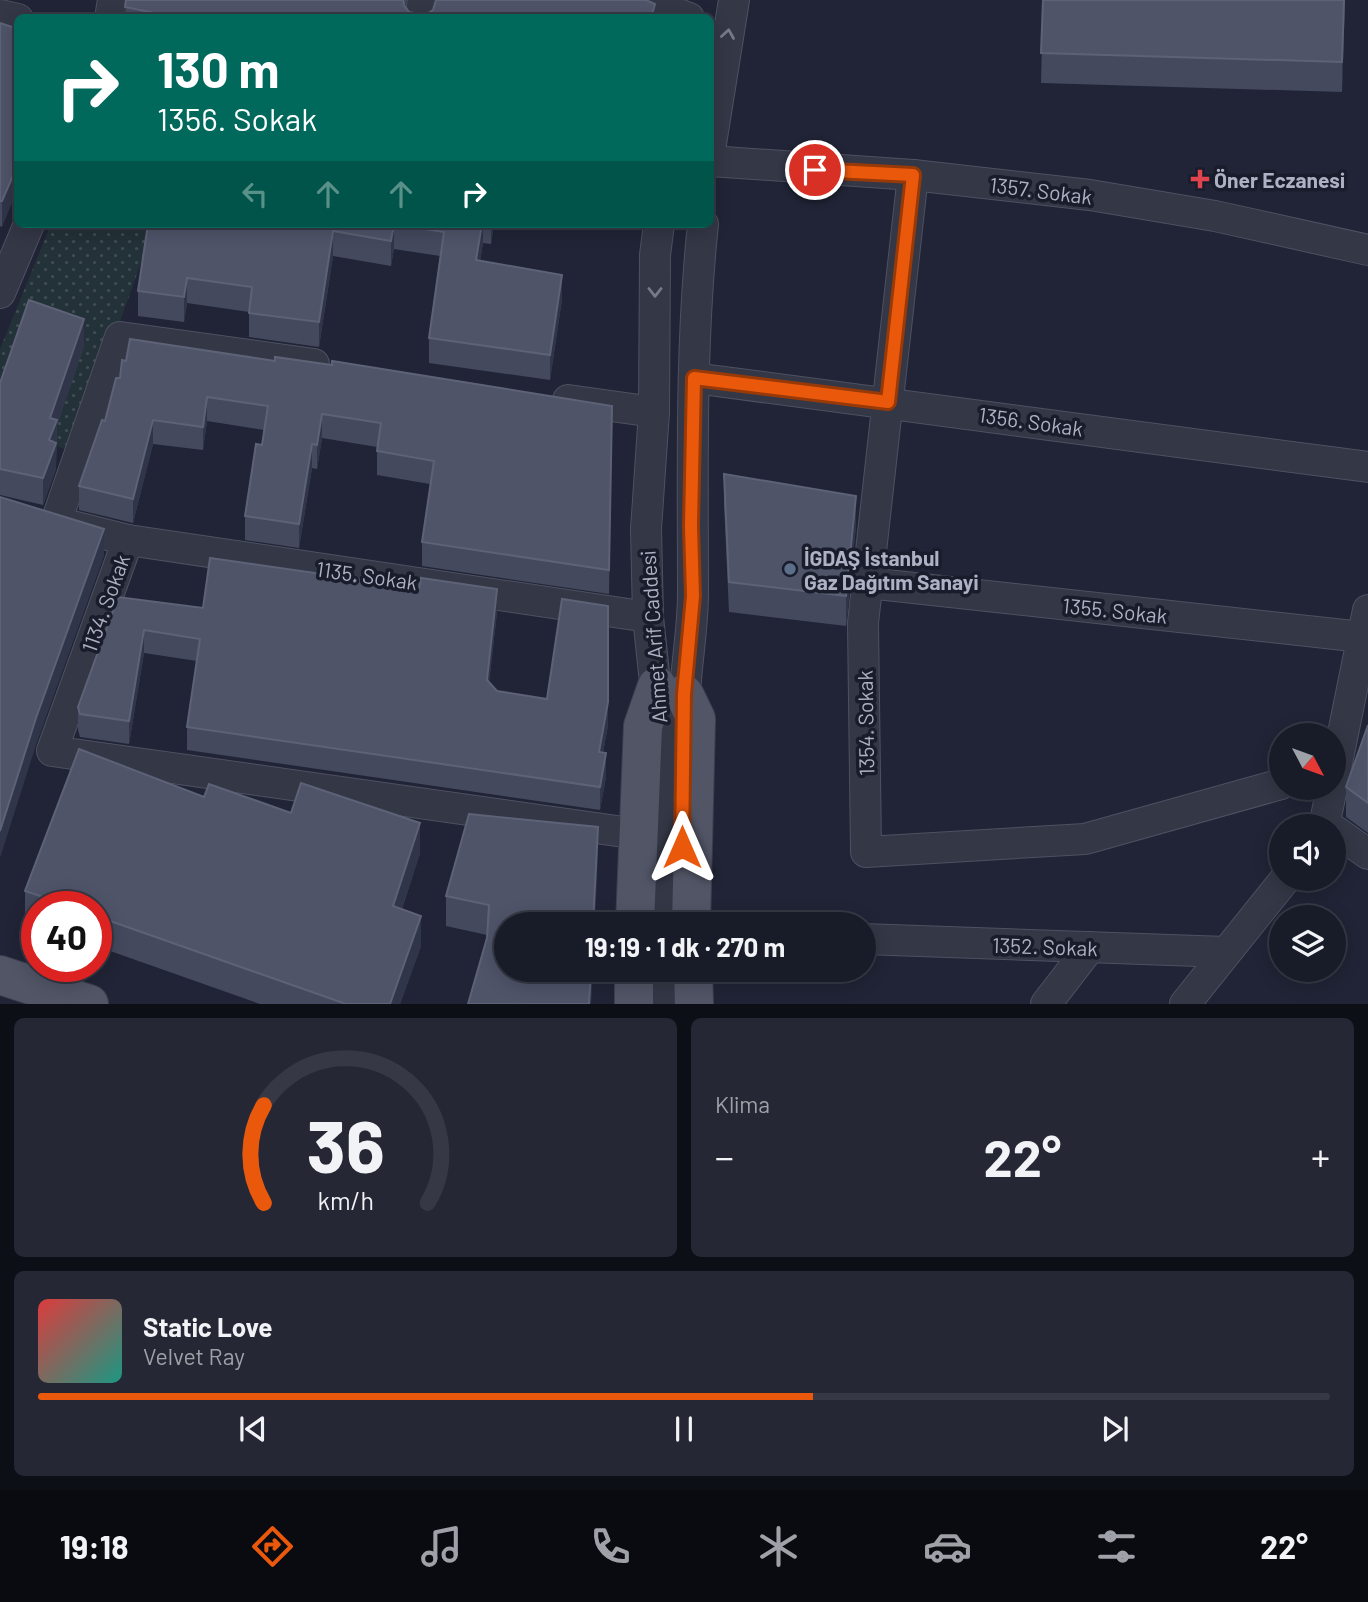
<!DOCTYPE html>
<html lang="tr">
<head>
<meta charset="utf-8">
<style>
	body { margin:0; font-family:Barlow,sans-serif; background:#252834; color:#f1f3f6; height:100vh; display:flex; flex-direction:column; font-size:26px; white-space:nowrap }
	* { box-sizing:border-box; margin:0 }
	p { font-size:23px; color:#9fa1a8 }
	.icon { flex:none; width:38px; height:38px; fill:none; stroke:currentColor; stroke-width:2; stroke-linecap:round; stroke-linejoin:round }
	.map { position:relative; height:1004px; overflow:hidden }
	.sheet { display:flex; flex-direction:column; gap:14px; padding:14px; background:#0d0f16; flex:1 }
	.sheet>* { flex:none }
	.banner { position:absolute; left:14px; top:14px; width:700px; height:214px; border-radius:10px; box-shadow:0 4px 18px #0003,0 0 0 2px #363945; background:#00695c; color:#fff; overflow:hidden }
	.needle { width:46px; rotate:131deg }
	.fabs { position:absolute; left:1269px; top:723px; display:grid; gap:14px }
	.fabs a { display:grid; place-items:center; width:77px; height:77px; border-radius:50%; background:#181b28; box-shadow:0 4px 18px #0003,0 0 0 2px #363945; font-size:35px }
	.speed { position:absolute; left:21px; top:891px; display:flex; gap:14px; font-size:35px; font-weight:700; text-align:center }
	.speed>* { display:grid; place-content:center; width:91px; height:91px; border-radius:50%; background:#181b28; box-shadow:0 4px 18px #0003,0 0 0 2px #363945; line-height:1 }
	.speed .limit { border:10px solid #d22; background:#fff; color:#111 }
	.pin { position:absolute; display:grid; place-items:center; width:60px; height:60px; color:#fff; margin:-30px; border:4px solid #fff; border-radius:50%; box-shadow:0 2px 7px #0007 }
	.me { position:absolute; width:77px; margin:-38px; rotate:0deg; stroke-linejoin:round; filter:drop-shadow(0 0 5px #0008) }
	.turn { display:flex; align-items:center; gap:24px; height:147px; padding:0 28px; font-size:32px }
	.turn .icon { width:91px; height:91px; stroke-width:2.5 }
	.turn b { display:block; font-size:49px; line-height:60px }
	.lanes { display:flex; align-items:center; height:66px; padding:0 28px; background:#0003; justify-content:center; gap:35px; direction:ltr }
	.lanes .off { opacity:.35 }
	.big { font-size:52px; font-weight:700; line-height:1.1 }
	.sheet .tile { flex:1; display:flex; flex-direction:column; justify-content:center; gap:10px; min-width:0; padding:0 24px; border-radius:10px; background:#252834 }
	.sheet .dial { align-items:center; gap:0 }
	.dial svg { height:182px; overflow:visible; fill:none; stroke:#363945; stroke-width:7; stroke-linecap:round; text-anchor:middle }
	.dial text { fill:#f1f3f6; stroke:none }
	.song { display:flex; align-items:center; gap:21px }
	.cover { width:84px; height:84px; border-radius:10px; background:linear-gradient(135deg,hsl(0 70% 55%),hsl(170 70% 35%)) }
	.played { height:7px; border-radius:4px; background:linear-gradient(90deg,#ea580c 60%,#363945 60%) }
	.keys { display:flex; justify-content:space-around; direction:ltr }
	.heat { display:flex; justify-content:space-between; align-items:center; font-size:38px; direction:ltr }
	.sheet .tiles { flex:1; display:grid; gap:14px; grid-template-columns:1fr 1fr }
	.tile:last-child { grid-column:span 2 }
	.trip { position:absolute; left:494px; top:912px; width:382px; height:70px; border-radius:35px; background:#181b28; box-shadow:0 4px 18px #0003,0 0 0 2px #363945; font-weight:700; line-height:70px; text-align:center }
	.menu { display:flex; height:112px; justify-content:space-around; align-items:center; background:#0a0b10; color:#9fa1a8 }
	.menu .icon { width:49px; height:49px }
	.menu .selected { color:#ea580c }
	.menu b { font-size:32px; color:#f1f3f6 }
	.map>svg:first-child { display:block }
</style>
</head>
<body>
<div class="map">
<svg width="1368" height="1004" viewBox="0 0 1368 1004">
	<defs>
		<pattern id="park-dots" width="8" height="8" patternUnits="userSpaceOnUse" patternTransform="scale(1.75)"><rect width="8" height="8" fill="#233138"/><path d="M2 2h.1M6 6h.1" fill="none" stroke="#404c53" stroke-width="1.8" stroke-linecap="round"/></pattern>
	</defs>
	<rect width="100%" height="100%" fill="#202436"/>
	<path fill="url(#park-dots)" d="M 51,224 L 155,224 L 73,452 L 0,426 L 0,349 Z"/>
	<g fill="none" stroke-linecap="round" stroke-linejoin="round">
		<defs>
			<g id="minor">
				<path d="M 641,0 L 689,18"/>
				<path d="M 0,15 L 18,19"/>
				<path d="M 110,18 L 113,0"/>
				<path d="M 420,18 L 423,0"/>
				<path d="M 710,150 L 734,0"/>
				<path d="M 710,161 L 913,175 L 1090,195 L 1215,216 L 1368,250"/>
				<path d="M 913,175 L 863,623 L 866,852 L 1085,839 L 1281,784"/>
				<path d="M 659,224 L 655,255 L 654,412 L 646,529 L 648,617 L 660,729 L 661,924"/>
				<path d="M 0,293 L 29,224"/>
				<path d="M 314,364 L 120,337 L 56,522 L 128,540 L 52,751 L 638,834"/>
				<path d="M 694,378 L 1368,467"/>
				<path d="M 568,400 L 654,412"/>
				<path d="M 128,540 L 648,617"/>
				<path d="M 868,583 L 1362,637"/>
				<path d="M 684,716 C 684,675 693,634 693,593 C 693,471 690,347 703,224"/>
				<path d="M 1334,778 L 1368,610"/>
				<path d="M 1324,826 L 1332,788"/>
				<path d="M 1334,830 L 1368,854"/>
				<path d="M 863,939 L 1226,952"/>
				<path d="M 662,970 L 662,1004"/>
				<path d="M 1046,1004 L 1090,947"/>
				<path d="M 1185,1004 L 1286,878"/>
			</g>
			<g id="major">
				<path d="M 684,694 L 696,719 L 691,924"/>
				<path d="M 635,924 L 643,726 L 657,686"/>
				<path d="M 634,970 L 634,1004"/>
				<path d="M 693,970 L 694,1004"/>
				<path d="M 0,975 L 89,1004"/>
			</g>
		</defs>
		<use href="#minor" stroke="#4e5161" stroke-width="32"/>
		<use href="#major" stroke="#3d4050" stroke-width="40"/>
		<use href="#minor" stroke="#343746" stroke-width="30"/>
		<use href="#major" stroke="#525566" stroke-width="38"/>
	</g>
	<g fill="#44495e">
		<path d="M 126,0 L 407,0 L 405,6 L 409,12 L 425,15 L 655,18 L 125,18 Z"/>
		<path d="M 1043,0 L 1345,0 L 1342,92 L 1041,83 Z"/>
		<path d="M 0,23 L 18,29 L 2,227 L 0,226 Z"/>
		<path d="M 148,224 L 494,224 L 491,244 L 483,243 L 480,261 L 562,299 L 550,380 L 429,363 L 429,338 L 440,256 L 394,249 L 391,266 L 333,256 L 319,347 L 249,337 L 249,312 L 187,303 L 184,322 L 138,316 L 138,291 Z"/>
		<path d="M 84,346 L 57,425 L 56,469 L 43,505 L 0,495 L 0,383 Z"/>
		<path d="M 126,361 L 275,361 L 612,406 L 609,594 L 422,566 L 422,542 L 430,484 L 377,475 L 377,447 L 322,438 L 317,469 L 312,468 L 299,548 L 245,540 L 245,516 L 262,445 L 264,430 L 207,421 L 203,450 L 153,444 L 133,523 L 79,510 L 79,486 L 105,421 Z"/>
		<path d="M 724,474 L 856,526 L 846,626 L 729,612 L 724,504 Z"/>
		<path d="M 118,597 L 203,608 L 497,612 L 489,683 L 497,691 L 608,725 L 603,753 L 606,777 L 600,810 L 187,750 L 187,727 L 197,661 L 144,653 L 129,744 L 80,737 L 78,730 L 78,707 Z"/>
		<path d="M 1368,725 L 1368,833 L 1346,817 L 1346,787 Z"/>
		<path d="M 204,797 L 291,813 L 420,853 L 402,909 L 421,946 L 400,1004 L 260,1004 L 96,946 L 96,906 L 37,906 L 37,925 L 25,921 L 25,891 Z"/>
		<path d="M 598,856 L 506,970 L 592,970 L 591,1004 L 468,1004 L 487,935 L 446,926 L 446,896 Z"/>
	</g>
	<g fill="#313549">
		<path d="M 1344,0 L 1345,0 L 1342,92 L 1342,62 Z"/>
		<path d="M 655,4 L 655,18 L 651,18 Z"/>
		<path d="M 18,164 L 18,189 L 2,227 L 2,201 Z"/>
		<path d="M 394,224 L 394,249 L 391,266 L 391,241 Z"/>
		<path d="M 482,224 L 483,224 L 483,243 L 476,285 L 476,260 Z"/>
		<path d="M 491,224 L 494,224 L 491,244 Z"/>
		<path d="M 333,231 L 333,256 L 319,347 L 319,322 Z"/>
		<path d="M 562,275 L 562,299 L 550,380 L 550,355 Z"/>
		<path d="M 187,278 L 187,303 L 184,322 L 184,297 Z"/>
		<path d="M 84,319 L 84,346 L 57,425 L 56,469 L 43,505 L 43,478 L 50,418 Z"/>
		<path d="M 207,397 L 207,421 L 203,450 L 203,427 Z"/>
		<path d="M 322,414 L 322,438 L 317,469 L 317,445 Z"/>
		<path d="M 153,420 L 153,444 L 133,523 L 133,499 Z"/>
		<path d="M 312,444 L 312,468 L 299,548 L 299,524 Z"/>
		<path d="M 856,496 L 856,526 L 846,626 L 846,596 Z"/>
		<path d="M 104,529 L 104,556 L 36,745 L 0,858 L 0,831 L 36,718 Z"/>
		<path d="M 497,589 L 497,612 L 487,703 L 487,680 Z"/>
		<path d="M 608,606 L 608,725 L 599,775 L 599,752 Z"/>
		<path d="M 144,630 L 144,653 L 129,744 L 129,721 Z"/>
		<path d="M 606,753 L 606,777 L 600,810 L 600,787 Z"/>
		<path d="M 420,823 L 420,853 L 393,936 L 393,906 Z"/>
		<path d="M 598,827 L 598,856 L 595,924 L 593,924 Z"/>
		<path d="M 421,916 L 421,946 L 400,1004 L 390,1004 Z"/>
		<path d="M 591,970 L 592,970 L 591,1004 L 589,1004 Z"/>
	</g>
	<g fill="#4f5469" stroke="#5e6277" stroke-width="2">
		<path d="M 126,0 L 403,0 L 404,5 L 409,12 L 425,15 L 433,10 L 436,0 L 646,0 L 655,4 L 651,18 L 179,18 L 125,7 Z"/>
		<path d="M 1043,0 L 1344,0 L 1342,62 L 1041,53 Z"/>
		<path d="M 0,23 L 18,29 L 18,164 L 2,201 L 0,201 Z"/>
		<path d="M 148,224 L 394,224 L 391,241 L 333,231 L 319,322 L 249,313 L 252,287 L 187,278 L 184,297 L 138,291 Z"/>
		<path d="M 395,224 L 482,224 L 476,260 L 562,275 L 550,355 L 429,338 L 444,232 Z"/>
		<path d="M 29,300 L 84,319 L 50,418 L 57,420 L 49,440 L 56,443 L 43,478 L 0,469 L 0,383 Z"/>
		<path d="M 130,339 L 275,361 L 275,357 L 332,365 L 332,361 L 612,406 L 609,570 L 422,542 L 434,461 L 377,451 L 381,423 L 322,414 L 317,445 L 312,444 L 299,524 L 245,516 L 256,444 L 262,445 L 268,406 L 207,397 L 203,427 L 153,420 L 133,499 L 79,486 L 102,420 L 105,421 L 116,378 L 120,378 L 122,360 L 126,361 Z"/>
		<path d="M 724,474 L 856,496 L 846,596 L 729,582 Z"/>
		<path d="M 0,497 L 104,529 L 36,718 L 0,831 Z"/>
		<path d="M 210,558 L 419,588 L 421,578 L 497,589 L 487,680 L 497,691 L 547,699 L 562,599 L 608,606 L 608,702 L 599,752 L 606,753 L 600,787 L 187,727 L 200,639 L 144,630 L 129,721 L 80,714 L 78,707 L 118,597 L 203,608 Z"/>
		<path d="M 1368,725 L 1368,803 L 1346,787 Z"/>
		<path d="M 79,749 L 204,797 L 209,784 L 291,813 L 301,783 L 420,823 L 393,906 L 421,916 L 390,1004 L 346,1004 L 96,916 L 96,906 L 69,906 L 25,891 Z"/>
		<path d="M 469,814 L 598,827 L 593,924 L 506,924 L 506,970 L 591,970 L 589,1004 L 468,1004 L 487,938 L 489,905 L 446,896 Z"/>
	</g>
	<defs><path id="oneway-chevron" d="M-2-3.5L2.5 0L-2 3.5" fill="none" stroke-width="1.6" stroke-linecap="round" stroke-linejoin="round" transform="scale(1.75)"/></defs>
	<g stroke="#777a8b">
		<use href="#oneway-chevron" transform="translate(728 34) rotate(-81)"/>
		<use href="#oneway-chevron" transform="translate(655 292) rotate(90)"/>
	</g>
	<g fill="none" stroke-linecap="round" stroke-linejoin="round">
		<defs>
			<path id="route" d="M 682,847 L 684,694 L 693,596 L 691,526 L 694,378 L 888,402 L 913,175 L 815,170"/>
		</defs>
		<use href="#route" stroke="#983908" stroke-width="18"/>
		<use href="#route" stroke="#ea580c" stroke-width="12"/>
	</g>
	<path fill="#e0444e" stroke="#191c2b" stroke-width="2.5" d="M1196.5 168.5h7v7h7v7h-7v7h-7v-7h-7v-7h7z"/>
	<circle fill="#5c6f8a" stroke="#191c2b" stroke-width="2.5" cx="790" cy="569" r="7"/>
	<g text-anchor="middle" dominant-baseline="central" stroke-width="7" stroke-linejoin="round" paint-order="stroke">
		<g font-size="21" font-weight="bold" fill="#aeb0c3" stroke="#191c2b" text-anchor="start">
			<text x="1214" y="179">Öner Eczanesi</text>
			<text x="804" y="557">İGDAŞ İstanbul<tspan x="804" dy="24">Gaz Dağıtım Sanayi</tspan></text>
		</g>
		<g font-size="21" fill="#aeb0c3" stroke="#191c2b">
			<text transform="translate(1041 190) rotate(7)">1357. Sokak</text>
			<text transform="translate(1031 421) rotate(8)">1356. Sokak</text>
			<text transform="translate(367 575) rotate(8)">1135. Sokak</text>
			<text transform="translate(105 603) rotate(-70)">1134. Sokak</text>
			<text transform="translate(1115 610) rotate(6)">1355. Sokak</text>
			<text transform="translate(653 637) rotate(-94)">Ahmet Arif Caddesi</text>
			<text transform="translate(865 723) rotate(-91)">1354. Sokak</text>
			<text transform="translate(1045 946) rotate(2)">1352. Sokak</text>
		</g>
	</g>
</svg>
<div class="fabs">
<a><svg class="needle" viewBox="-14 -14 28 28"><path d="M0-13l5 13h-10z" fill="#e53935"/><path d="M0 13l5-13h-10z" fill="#9fa1a8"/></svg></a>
<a><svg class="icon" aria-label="sound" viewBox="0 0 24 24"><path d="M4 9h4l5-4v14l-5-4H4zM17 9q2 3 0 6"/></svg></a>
<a><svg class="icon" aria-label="layers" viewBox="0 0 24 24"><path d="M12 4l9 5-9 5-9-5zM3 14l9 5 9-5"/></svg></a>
</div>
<div class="speed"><div class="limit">40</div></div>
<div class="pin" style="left:815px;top:170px;background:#d93025"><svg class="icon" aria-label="arrive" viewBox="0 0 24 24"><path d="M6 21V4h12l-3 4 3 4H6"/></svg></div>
<svg class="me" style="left:682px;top:847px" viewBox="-20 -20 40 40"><path d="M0-17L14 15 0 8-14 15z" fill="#ea580c" stroke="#fff" stroke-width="4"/></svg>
<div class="trip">19:19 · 1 dk · 270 m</div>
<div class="banner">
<div class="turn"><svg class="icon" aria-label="right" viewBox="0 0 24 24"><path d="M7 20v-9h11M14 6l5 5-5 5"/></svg><div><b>130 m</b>1356. Sokak</div></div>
<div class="lanes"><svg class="icon off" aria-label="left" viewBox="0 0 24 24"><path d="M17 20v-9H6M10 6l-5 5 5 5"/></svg><svg class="icon off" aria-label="ahead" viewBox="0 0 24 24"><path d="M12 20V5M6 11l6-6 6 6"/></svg><svg class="icon off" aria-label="ahead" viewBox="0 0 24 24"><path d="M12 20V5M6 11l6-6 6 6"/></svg><svg class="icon" aria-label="right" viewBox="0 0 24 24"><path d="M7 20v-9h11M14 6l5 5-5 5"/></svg></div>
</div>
</div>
<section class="sheet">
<div class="tiles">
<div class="tile dial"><svg viewBox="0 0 100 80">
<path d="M14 69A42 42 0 1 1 86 69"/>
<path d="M14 69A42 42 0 0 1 14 26" stroke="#ea580c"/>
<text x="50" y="56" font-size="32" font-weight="700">36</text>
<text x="50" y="72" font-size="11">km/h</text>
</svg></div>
<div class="tile"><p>Klima</p>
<div class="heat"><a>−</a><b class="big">22°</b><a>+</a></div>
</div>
<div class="tile">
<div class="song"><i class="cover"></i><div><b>Static Love</b><p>Velvet Ray</p></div></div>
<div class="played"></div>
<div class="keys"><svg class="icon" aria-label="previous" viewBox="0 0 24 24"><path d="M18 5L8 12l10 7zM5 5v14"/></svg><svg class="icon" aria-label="pause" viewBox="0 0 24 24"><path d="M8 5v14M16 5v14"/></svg><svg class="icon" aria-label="next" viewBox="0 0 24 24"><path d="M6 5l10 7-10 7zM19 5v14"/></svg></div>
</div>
</div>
</section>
<nav class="menu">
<b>19:18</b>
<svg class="icon selected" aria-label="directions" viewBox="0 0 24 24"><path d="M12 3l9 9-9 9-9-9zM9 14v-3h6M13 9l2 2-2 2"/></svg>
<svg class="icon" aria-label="music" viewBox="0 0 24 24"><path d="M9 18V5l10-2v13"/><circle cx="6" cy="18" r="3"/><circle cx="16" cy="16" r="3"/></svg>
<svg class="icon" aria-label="phone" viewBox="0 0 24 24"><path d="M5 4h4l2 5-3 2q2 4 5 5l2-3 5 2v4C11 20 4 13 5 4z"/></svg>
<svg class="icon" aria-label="climate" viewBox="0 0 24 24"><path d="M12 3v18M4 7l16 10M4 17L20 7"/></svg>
<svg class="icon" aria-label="car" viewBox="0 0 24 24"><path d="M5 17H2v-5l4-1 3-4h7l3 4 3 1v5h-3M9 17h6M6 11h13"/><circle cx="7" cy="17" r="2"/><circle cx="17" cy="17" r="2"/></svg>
<svg class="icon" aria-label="filters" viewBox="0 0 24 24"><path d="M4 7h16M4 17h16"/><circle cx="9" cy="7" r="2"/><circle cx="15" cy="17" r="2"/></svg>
<b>22°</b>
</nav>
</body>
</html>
